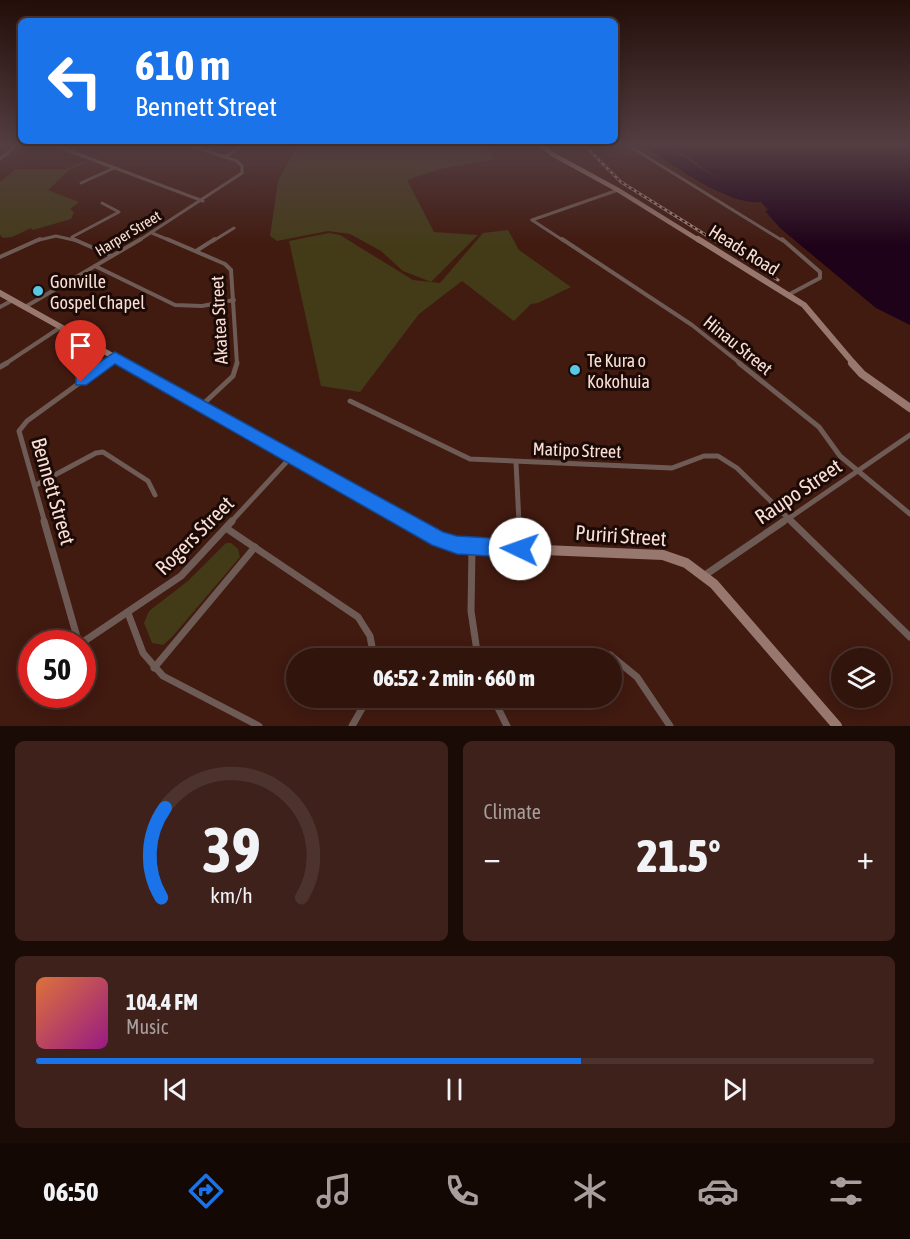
<!DOCTYPE html>
<html lang="en">
<head>
<meta charset="utf-8">
<style>
	body { margin:0; font-family:"Asap Condensed",sans-serif; background:#3d211a; color:#f1f3f6; height:100vh; display:flex; flex-direction:column; font-size:22px; white-space:nowrap }
	* { box-sizing:border-box; margin:0 }
	p { font-size:20px; color:#a89e9d }
	.icon { flex:none; width:33px; height:33px; fill:none; stroke:currentColor; stroke-width:2; stroke-linecap:round; stroke-linejoin:round }
	.map { position:relative; height:726px; overflow:hidden }
	.panel { display:flex; flex-direction:column; gap:15px; padding:15px; background:#1b0b07; flex:1 }
	.panel>* { flex:none }
	.banner { position:absolute; left:18px; top:18px; width:600px; height:126px; border-radius:9px; box-shadow:0 3px 15px #0003,0 0 0 2px #4c332d; background:#1a73e8; color:#fff; overflow:hidden }
	.buttons { position:absolute; left:831px; top:648px; display:grid; gap:12px }
	.buttons a { display:grid; place-items:center; width:60px; height:60px; border-radius:50%; background:#31140c; box-shadow:0 3px 15px #0003,0 0 0 2px #4c332d; font-size:30px }
	.speed { position:absolute; left:18px; top:630px; display:flex; gap:12px; font-size:30px; font-weight:700; text-align:center }
	.speed>* { display:grid; place-content:center; width:78px; height:78px; border-radius:50%; background:#31140c; box-shadow:0 3px 15px #0003,0 0 0 2px #4c332d; line-height:1 }
	.speed .limit { border:9px solid #d22; background:#fff; color:#111 }
	.pin { position:absolute; display:grid; place-items:center; width:51px; height:51px; color:#fff; margin:-62px -26px; border-radius:50% 50% 50% 0; rotate:-45deg; box-shadow:0 0 6px #0007 }
	.pin .icon { rotate:45deg }
	.me { position:absolute; width:66px; margin:-33px; rotate:273deg; stroke-linejoin:round; filter:drop-shadow(0 0 4px #0008) }
	.turn { display:flex; align-items:center; gap:21px; height:126px; padding:0 18px; font-size:27px }
	.turn .icon { width:78px; height:78px; stroke-width:2.5 }
	.turn b { display:block; font-size:42px; line-height:51px }
	.big { font-size:45px; font-weight:800; line-height:1.1 }
	.panel .tile { flex:1; display:flex; flex-direction:column; justify-content:center; gap:9px; min-width:0; padding:0 21px; border-radius:9px; background:#3d211a }
	.panel .dial { align-items:center; gap:0 }
	.dial svg { height:156px; overflow:visible; fill:none; stroke:#4c332d; stroke-width:7; stroke-linecap:round; text-anchor:middle }
	.dial text { fill:#f1f3f6; stroke:none }
	.song { display:flex; align-items:center; gap:18px }
	.cover { width:72px; height:72px; border-radius:9px; background:linear-gradient(135deg,hsl(20 70% 55%),hsl(310 70% 35%)) }
	.played { height:6px; border-radius:3px; background:linear-gradient(90deg,#1a73e8 65%,#4c332d 65%) }
	.keys { display:flex; justify-content:space-around; direction:ltr }
	.heat { display:flex; justify-content:space-between; align-items:center; font-size:33px; direction:ltr }
	.panel .tiles { flex:1; display:grid; gap:15px; grid-template-columns:1fr 1fr }
	.tile:last-child { grid-column:span 2 }
	.trip { position:absolute; left:286px; top:648px; width:336px; height:60px; border-radius:30px; background:#31140c; box-shadow:0 3px 15px #0003,0 0 0 2px #4c332d; font-weight:800; line-height:60px; text-align:center }
	.dock { display:flex; height:96px; justify-content:space-around; align-items:center; background:#140805; color:#a89e9d }
	.dock .icon { width:42px; height:42px }
	.dock .selected { color:#1a73e8 }
	.dock b { font-size:27px; color:#f1f3f6 }
	.map>svg:first-child { display:block }
</style>
</head>
<body>
<div class="map">
<svg width="910" height="726" viewBox="0 0 910 726">
	<rect width="100%" height="100%" fill="#411a10"/>
	<g fill="#433b18">
		<path d="M 298,144 L 489,144 L 494,159 L 440,169 L 407,180 L 434,232 L 478,235 L 431,282 L 403,271 L 381,251 L 350,234 L 328,231 L 277,241 L 270,236 L 278,181 Z"/>
		<path d="M 85,161 L 88,162 L 70,169 L 48,190 L 79,202 L 70,209 L 74,212 L 71,219 L 33,230 L 31,228 L 12,237 L 3,238 L 0,235 L 0,182 L 16,169 L 67,169 Z"/>
		<path d="M 508,230 L 519,250 L 571,287 L 538,303 L 531,304 L 514,321 L 462,281 L 419,314 L 360,392 L 321,386 L 289,241 L 329,233 L 340,235 L 413,280 L 440,283 L 483,233 Z"/>
		<path d="M 226,543 L 231,543 L 238,549 L 240,557 L 172,637 L 163,645 L 152,643 L 144,623 L 149,611 L 188,581 Z"/>
	</g>
	<path fill="#1e0219" d="M 642,144 L 664,144 L 723,182 L 670,144 L 910,144 L 910,325 L 876,308 L 780,228 L 765,211 L 768,210 L 761,202 C 728,206 671,164 642,144 Z"/>
	<g fill="none" stroke-linecap="round" stroke-linejoin="round">
		<g stroke="#6f5b55" stroke-width="3">
			<path d="M 51,144 L 203,201"/>
			<path d="M 626,144 L 783,241"/>
			<path d="M 225,157 L 245,144"/>
			<path d="M 0,159 L 18,144"/>
			<path d="M 81,183 L 114,168"/>
			<path d="M 532,220 L 564,241"/>
			<path d="M 532,220 L 618,190"/>
			<path d="M 152,233 L 171,241"/>
			<path d="M 72,237 L 119,212 L 102,203"/>
			<path d="M 35,241 L 56,236 L 78,241"/>
			<path d="M 138,241 L 242,173 L 242,166 L 237,161 L 185,144"/>
			<path d="M 213,241 L 234,228"/>
		</g>
		<g stroke="#6f5b55" stroke-width="4">
			<path d="M 73,239 L 112,256"/>
			<path d="M 167,239 L 225,264 L 231,270 L 237,364"/>
			<path d="M 562,239 L 692,325 L 741,364"/>
			<path d="M 782,239 L 820,272 L 820,278 L 788,295"/>
			<path d="M 196,251 L 215,239"/>
			<path d="M 0,257 L 40,239"/>
			<path d="M 95,266 L 175,305 L 202,306 L 234,300"/>
			<path d="M 0,307 L 13,300"/>
			<path d="M 25,307 L 141,239"/>
			<path d="M 5,364 L 61,327"/>
			<path d="M 105,364 L 115,357"/>
		</g>
		<g stroke="#6f5b55" stroke-width="5">
			<path d="M 739,363 L 819,427 L 840,456 L 910,514"/>
			<path d="M 0,367 L 7,363"/>
			<path d="M 350,401 L 470,459 L 672,468 L 704,456 L 718,456 L 737,468 L 793,523"/>
			<path d="M 201,406 L 233,376 L 237,363"/>
			<path d="M 516,462 L 519,523"/>
			<path d="M 36,485 L 96,453 L 103,452 L 148,481 L 155,495"/>
			<path d="M 45,523 L 19,431 L 27,421 L 107,363"/>
			<path d="M 230,523 L 291,457"/>
			<path d="M 782,523 L 910,435"/>
		</g>
		<g stroke="#6f5b55" stroke-width="7">
			<path d="M 44,521 L 79,644"/>
			<path d="M 519,521 L 520,549"/>
			<path d="M 791,521 L 910,637"/>
			<path d="M 226,528 L 358,617 L 370,636 L 374,658"/>
			<path d="M 472,548 L 471,611 L 478,658"/>
			<path d="M 705,575 L 784,521"/>
			<path d="M 128,613 L 143,653 L 163,676 L 259,726"/>
			<path d="M 80,644 L 181,576 L 232,521"/>
			<path d="M 610,655 L 637,677 L 670,726"/>
			<path d="M 154,668 L 255,547"/>
			<path d="M 493,698 L 507,726"/>
			<path d="M 352,726 L 368,698"/>
		</g>
		<path stroke="#98776e" stroke-width="4.5" d="M 540,144 L 552,154 L 618,190 L 700,241"/>
		<g stroke="#98776e" stroke-width="6">
			<path d="M 698,239 L 804,305 L 854,364"/>
			<path d="M 0,293 L 127,364"/>
		</g>
		<g stroke="#98776e" stroke-width="8">
			<path d="M 125,363 L 411,523"/>
			<path d="M 852,363 L 862,374 L 910,408"/>
		</g>
		<path stroke="#98776e" stroke-width="10" d="M 409,521 L 448,543 L 472,547 L 663,555 L 686,563 L 714,584 L 837,726"/>
		<defs>
			<path id="rail" d="M 583,144 L 621,182 L 778,280"/>
		</defs>
		<use href="#rail" stroke="#a6867d" stroke-width="3"/>
		<use href="#rail" stroke="#1c0a06" stroke-width="1.5" stroke-dasharray="3" stroke-linecap="butt"/>
	</g>
	<linearGradient id="sky" x2="0" y2="1"><stop stop-color="#240e09"/><stop offset="0.59" stop-color="#543e42"/><stop offset="1" stop-color="#543e42" stop-opacity="0"/></linearGradient>
	<rect width="910" height="246" fill="url(#sky)"/>
	<path fill="#1a73e8" stroke="#114b97" stroke-width="1.5" d="M 115,352 L 443,532 L 457,536 L 520,540 L 526,542 L 529,549 L 526,555 L 520,558 L 457,554 L 432,545 L 115,364 L 86,385 L 76,385 L 76,378 Z"/>
	<g fill="#58c9e3" stroke="#1c0a06" stroke-width="2">
		<circle cx="38" cy="291" r="6"/>
		<circle cx="575" cy="370" r="6"/>
	</g>
	<g text-anchor="middle" dominant-baseline="central" stroke-width="6" stroke-linejoin="round" paint-order="stroke">
		<g font-size="15" fill="#fadfd7" stroke="#1c0a06">
			<text transform="translate(128 233) rotate(-31)">Harper Street</text>
		</g>
		<g font-size="18" fill="#fadfd7" stroke="#1c0a06">
			<text transform="translate(744 250) rotate(32)">Heads Road</text>
			<text transform="translate(219 320) rotate(-93)">Akatea Street</text>
			<text transform="translate(738 345) rotate(39)">Hinau Street</text>
			<text transform="translate(577 450) rotate(2)">Matipo Street</text>
		</g>
		<g font-size="18" fill="#fadfd7" stroke="#1c0a06" text-anchor="start">
			<text x="50" y="281">Gonville<tspan x="50" dy="21">Gospel Chapel</tspan></text>
			<text x="587" y="360">Te Kura o<tspan x="587" dy="21">Kokohuia</tspan></text>
		</g>
		<g font-size="21" fill="#fadfd7" stroke="#1c0a06">
			<text transform="translate(54 491) rotate(74)">Bennett Street</text>
			<text transform="translate(798 491) rotate(-34)">Raupo Street</text>
			<text transform="translate(194 535) rotate(-45)">Rogers Street</text>
			<text transform="translate(621 535) rotate(4)">Puriri Street</text>
		</g>
	</g>
</svg>
<div class="buttons">
<a><svg class="icon" aria-label="layers" viewBox="0 0 24 24"><path d="M12 4l9 5-9 5-9-5zM3 14l9 5 9-5"/></svg></a>
</div>
<div class="speed"><div class="limit">50</div></div>
<div class="pin" style="left:81px;top:382px;background:#d93025"><svg class="icon" aria-label="arrive" viewBox="0 0 24 24"><path d="M6 21V4h12l-3 4 3 4H6"/></svg></div>
<svg class="me" style="left:520px;top:549px" viewBox="-20 -20 40 40"><circle r="19" fill="#fff"/><path d="M0-13L10 11 0 6-10 11z" fill="#1a73e8"/></svg>
<div class="trip">06:52 · 2 min · 660 m</div>
<div class="banner">
<div class="turn"><svg class="icon" aria-label="left" viewBox="0 0 24 24"><path d="M17 20v-9H6M10 6l-5 5 5 5"/></svg><div><b>610 m</b>Bennett Street</div></div>
</div>
</div>
<section class="panel">
<div class="tiles">
<div class="tile dial"><svg viewBox="0 0 100 80">
<path d="M14 69A42 42 0 1 1 86 69"/>
<path d="M14 69A42 42 0 0 1 16 23" stroke="#1a73e8"/>
<text x="50" y="56" font-size="32" font-weight="700">39</text>
<text x="50" y="72" font-size="11">km/h</text>
</svg></div>
<div class="tile"><p>Climate</p>
<div class="heat"><a>−</a><b class="big">21.5°</b><a>+</a></div>
</div>
<div class="tile">
<div class="song"><i class="cover"></i><div><b>104.4 FM</b><p>Music</p></div></div>
<div class="played"></div>
<div class="keys"><svg class="icon" aria-label="previous" viewBox="0 0 24 24"><path d="M18 5L8 12l10 7zM5 5v14"/></svg><svg class="icon" aria-label="pause" viewBox="0 0 24 24"><path d="M8 5v14M16 5v14"/></svg><svg class="icon" aria-label="next" viewBox="0 0 24 24"><path d="M6 5l10 7-10 7zM19 5v14"/></svg></div>
</div>
</div>
</section>
<nav class="dock">
<b>06:50</b>
<svg class="icon selected" aria-label="directions" viewBox="0 0 24 24"><path d="M12 3l9 9-9 9-9-9zM9 14v-3h6M13 9l2 2-2 2"/></svg>
<svg class="icon" aria-label="music" viewBox="0 0 24 24"><path d="M9 18V5l10-2v13"/><circle cx="6" cy="18" r="3"/><circle cx="16" cy="16" r="3"/></svg>
<svg class="icon" aria-label="phone" viewBox="0 0 24 24"><path d="M5 4h4l2 5-3 2q2 4 5 5l2-3 5 2v4C11 20 4 13 5 4z"/></svg>
<svg class="icon" aria-label="climate" viewBox="0 0 24 24"><path d="M12 3v18M4 7l16 10M4 17L20 7"/></svg>
<svg class="icon" aria-label="car" viewBox="0 0 24 24"><path d="M5 17H2v-5l4-1 3-4h7l3 4 3 1v5h-3M9 17h6M6 11h13"/><circle cx="7" cy="17" r="2"/><circle cx="17" cy="17" r="2"/></svg>
<svg class="icon" aria-label="filters" viewBox="0 0 24 24"><path d="M4 7h16M4 17h16"/><circle cx="9" cy="7" r="2"/><circle cx="15" cy="17" r="2"/></svg>
</nav>
</body>
</html>
